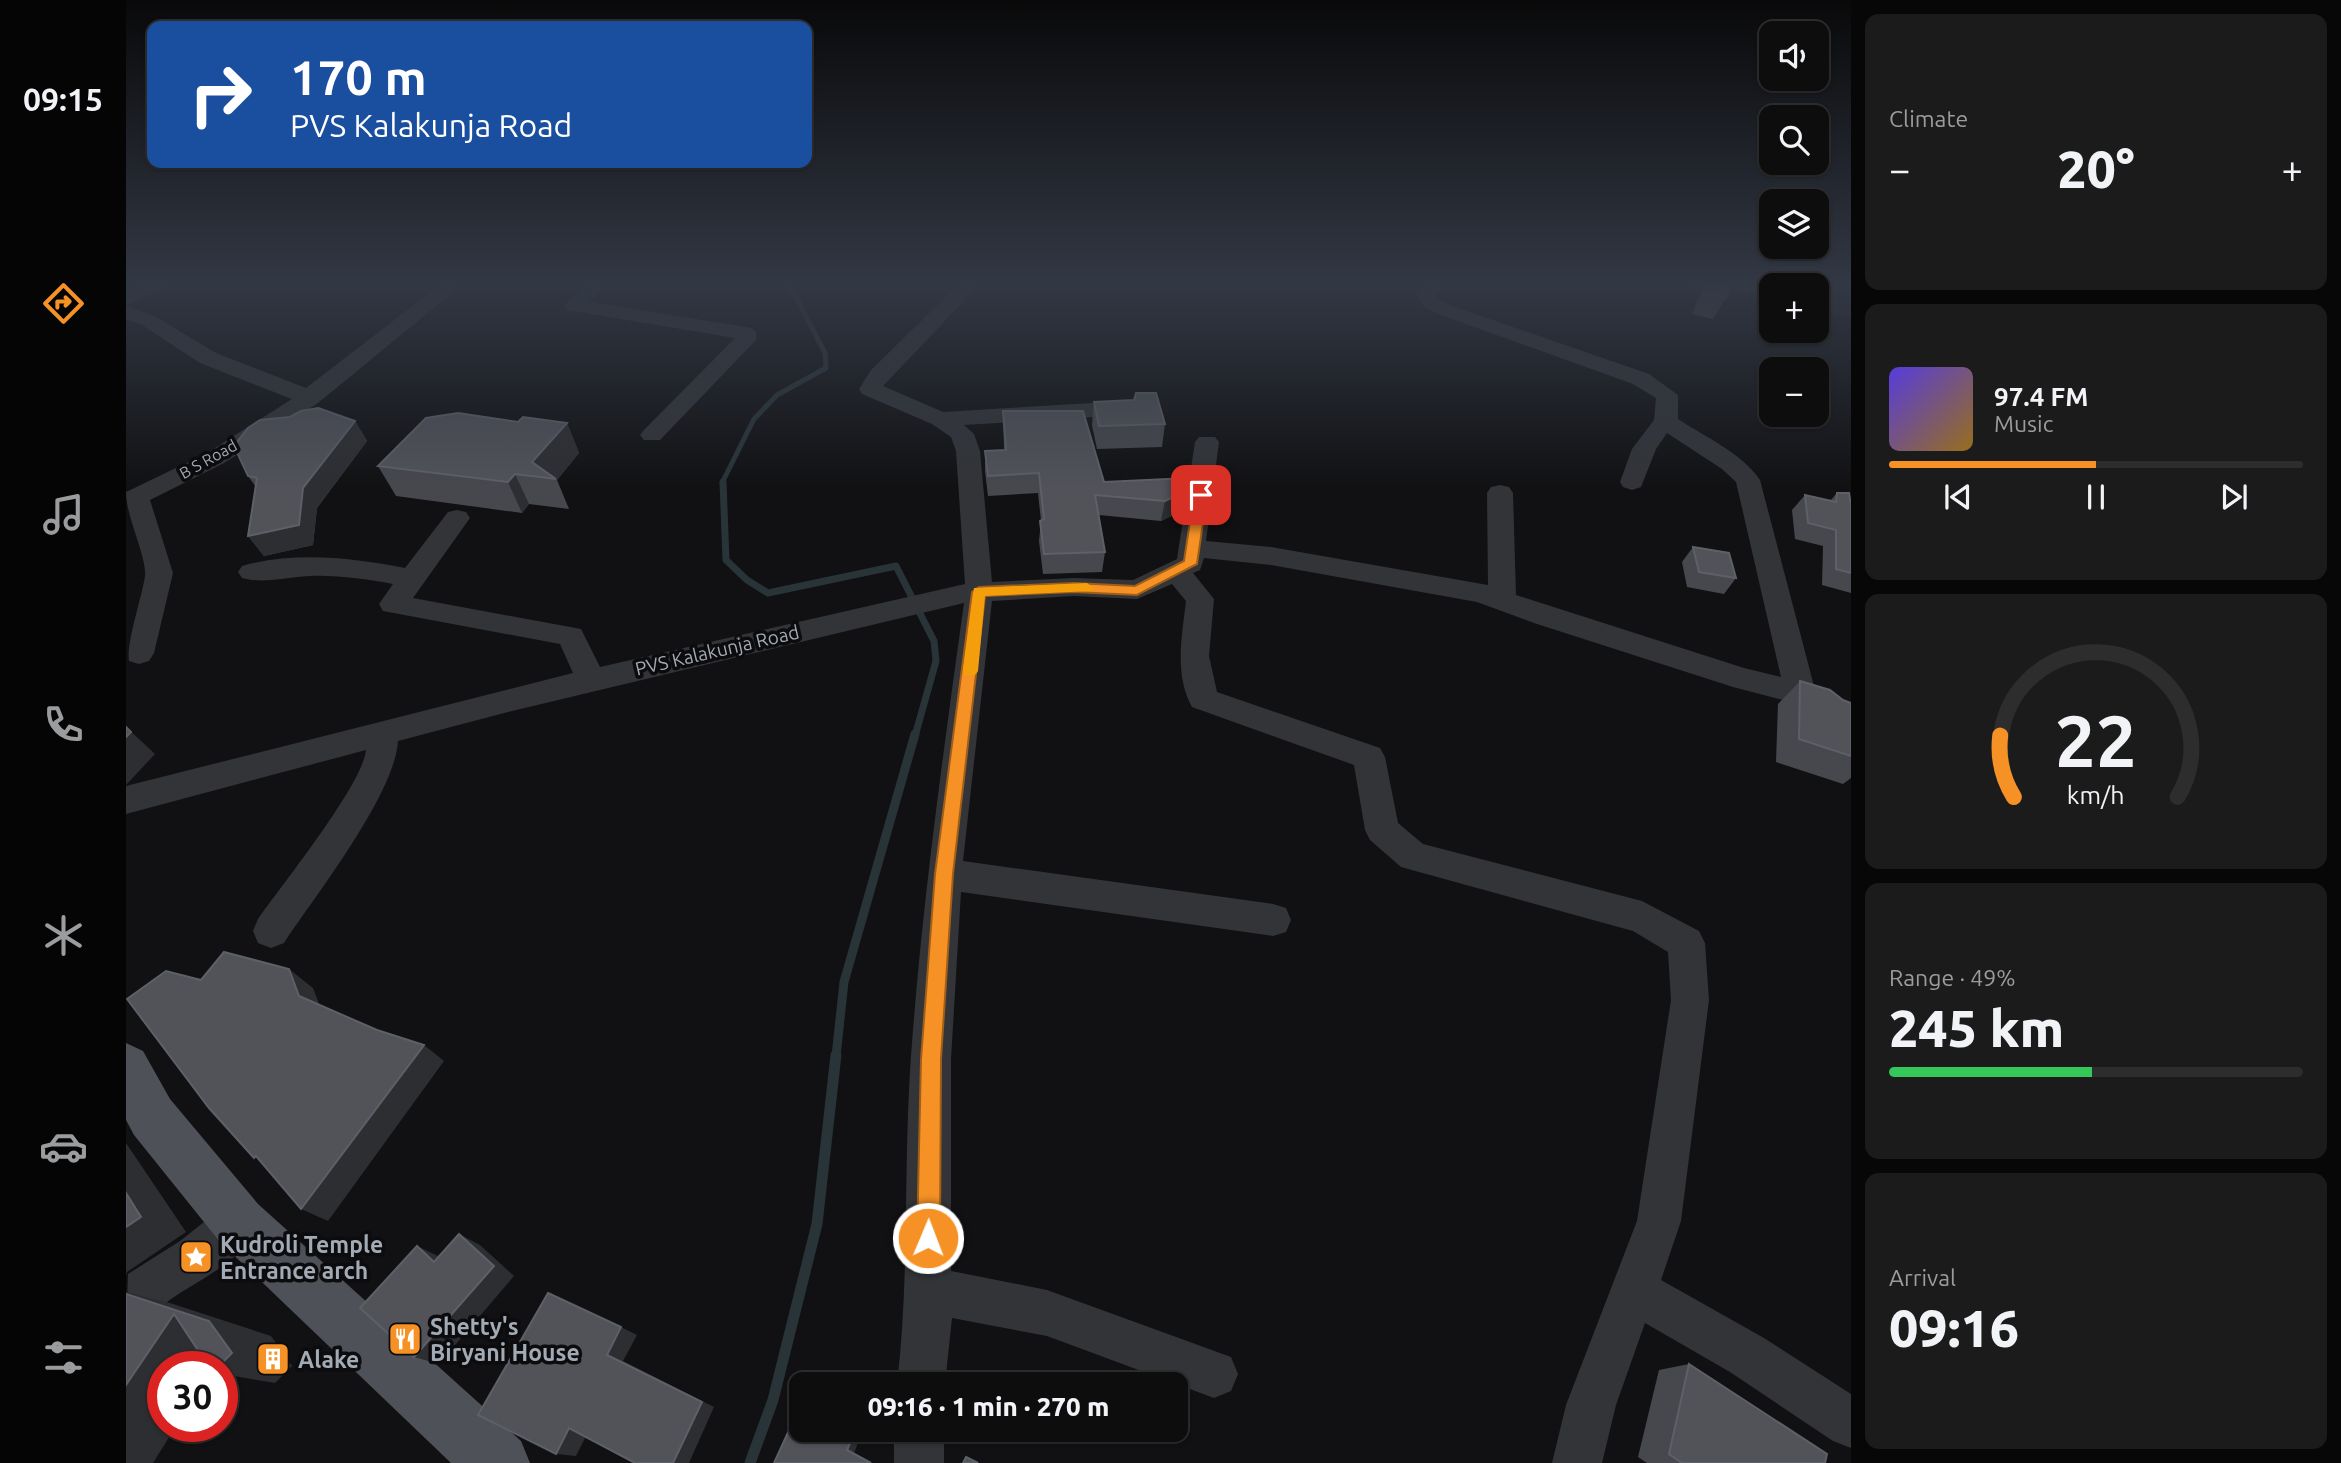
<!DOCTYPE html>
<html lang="en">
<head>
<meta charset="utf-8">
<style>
	body { margin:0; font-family:Ubuntu,sans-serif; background:#1b1b1c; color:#f1f3f6; height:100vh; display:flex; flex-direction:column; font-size:26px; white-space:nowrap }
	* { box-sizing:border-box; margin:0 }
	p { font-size:23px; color:#9a9c9e }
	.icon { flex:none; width:38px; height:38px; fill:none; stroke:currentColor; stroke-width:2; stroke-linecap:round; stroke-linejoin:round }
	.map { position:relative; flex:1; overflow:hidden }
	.details { display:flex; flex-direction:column; gap:14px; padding:14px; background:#070708; width:490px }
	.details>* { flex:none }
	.hud { position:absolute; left:21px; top:21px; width:665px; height:147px; border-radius:14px; box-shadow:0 2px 5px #0004,0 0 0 2px #2d2d2e; background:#1a4fa0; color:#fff; overflow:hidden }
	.tools { position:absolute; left:1633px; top:21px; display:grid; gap:14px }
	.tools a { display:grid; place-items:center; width:70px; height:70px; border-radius:14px; background:#0d0d0e; box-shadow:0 2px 5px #0004,0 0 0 2px #2d2d2e; font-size:35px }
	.speed { position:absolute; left:21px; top:1351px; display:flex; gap:14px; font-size:35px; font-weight:700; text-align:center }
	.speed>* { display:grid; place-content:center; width:91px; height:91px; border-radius:50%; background:#0d0d0e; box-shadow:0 2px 5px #0004,0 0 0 2px #2d2d2e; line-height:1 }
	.speed .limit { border:10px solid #d22; background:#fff; color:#111 }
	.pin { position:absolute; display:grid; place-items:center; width:60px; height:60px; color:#fff; margin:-30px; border-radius:14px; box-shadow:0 4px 10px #0006 }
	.me { position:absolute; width:77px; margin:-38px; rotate:1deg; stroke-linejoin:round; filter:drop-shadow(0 0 5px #0008) }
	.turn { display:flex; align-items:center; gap:24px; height:147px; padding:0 28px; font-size:32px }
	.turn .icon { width:91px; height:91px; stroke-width:2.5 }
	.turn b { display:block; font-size:49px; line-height:60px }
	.big { font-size:52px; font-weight:800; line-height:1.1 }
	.details .card { flex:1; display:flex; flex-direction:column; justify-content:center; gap:10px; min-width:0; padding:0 24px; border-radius:14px; background:#1b1b1c }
	.details .dial { align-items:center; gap:0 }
	.dial svg { height:182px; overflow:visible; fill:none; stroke:#2d2d2e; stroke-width:7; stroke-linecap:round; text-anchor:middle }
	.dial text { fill:#f1f3f6; stroke:none }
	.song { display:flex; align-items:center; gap:21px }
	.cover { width:84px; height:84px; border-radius:10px; background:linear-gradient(135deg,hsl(250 70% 55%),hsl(40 70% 35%)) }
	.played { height:7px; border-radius:4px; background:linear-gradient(90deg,#f69225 50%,#2d2d2e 50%) }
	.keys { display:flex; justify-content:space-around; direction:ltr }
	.heat { display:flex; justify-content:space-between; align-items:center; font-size:38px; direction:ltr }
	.charge { height:10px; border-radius:5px; background:linear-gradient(90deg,#34c759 49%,#2d2d2e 0) }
	.trip { position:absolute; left:663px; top:1372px; width:399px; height:70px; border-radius:14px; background:#0d0d0e; box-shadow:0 2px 5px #0004,0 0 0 2px #2d2d2e; font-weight:800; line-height:70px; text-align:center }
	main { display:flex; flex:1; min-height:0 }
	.dock { display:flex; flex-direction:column; width:126px; justify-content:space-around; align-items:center; background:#050506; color:#9a9c9e }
	.dock .icon { width:49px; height:49px }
	.dock .active { color:#f69225 }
	.dock b { font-size:32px; color:#f1f3f6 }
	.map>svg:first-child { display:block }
</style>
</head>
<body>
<main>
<nav class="dock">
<b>09:15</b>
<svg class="icon active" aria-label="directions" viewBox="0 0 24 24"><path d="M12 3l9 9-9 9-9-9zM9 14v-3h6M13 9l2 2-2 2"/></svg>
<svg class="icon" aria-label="music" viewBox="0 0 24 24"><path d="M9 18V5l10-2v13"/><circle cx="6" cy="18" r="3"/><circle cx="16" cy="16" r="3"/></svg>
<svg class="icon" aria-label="phone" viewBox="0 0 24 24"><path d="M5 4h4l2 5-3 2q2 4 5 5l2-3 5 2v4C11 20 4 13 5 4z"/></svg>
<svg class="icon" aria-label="climate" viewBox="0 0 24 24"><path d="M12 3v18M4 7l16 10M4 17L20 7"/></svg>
<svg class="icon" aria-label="car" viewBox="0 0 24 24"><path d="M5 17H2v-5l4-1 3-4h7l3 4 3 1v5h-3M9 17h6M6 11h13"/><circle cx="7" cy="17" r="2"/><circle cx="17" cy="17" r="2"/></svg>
<svg class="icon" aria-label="filters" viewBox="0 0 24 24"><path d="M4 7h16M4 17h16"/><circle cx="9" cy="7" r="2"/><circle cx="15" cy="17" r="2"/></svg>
</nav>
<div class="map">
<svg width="1725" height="1463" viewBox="0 0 1725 1463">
	<rect width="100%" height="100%" fill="#111113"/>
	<path fill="#1d1d20" d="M 1557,284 L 1725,284 L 1725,318 L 1691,311 L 1690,285 L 1645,285 L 1645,301 Z"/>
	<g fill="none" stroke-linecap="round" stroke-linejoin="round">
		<path stroke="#293438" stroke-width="5" d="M 596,483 L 628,419 L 651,395 L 700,368 L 699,353 L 663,284"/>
		<path stroke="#293438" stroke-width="7" d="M 597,482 L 600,560 L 621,580 L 642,593 L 770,566 L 808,641 L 810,661 L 789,736"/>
		<path stroke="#293438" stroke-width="9" d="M 710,1056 L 718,982 L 789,734"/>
		<path stroke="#293438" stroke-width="11" d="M 624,1463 L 647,1400 L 691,1224 L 710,1055"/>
		<g fill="#323438" fill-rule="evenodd">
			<path d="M 17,284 L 42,284 L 39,288 L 0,305 L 0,291 Z"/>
			<path d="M 315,284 L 337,284 L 192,403 L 98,463 L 24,500 L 47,573 L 28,653 L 23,661 L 13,664 L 3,661 C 0,643 16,597 19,576 C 21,557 0,517 0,492 L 81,453 L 166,399 L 74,363 L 16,325 L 0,319 L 0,306 L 30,317 L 90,353 L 180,388 Z"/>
			<path d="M 459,284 L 480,284 L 463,302 L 620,327 L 627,329 L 630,333 L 630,340 L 534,440 L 518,440 L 514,435 L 518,430 L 609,338 L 441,310 L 438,306 Z"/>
			<path d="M 833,284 L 854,284 L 757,386 L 817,412 L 1000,401 L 1008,403 L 1011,408 L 1008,413 L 1000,415 L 838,425 L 848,434 L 854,451 L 866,582 L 948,578 L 1007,580 L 1051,559 L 1069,442 L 1073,437 L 1089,437 L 1093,442 L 1080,541 L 1145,547 L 1362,585 L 1361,493 L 1365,487 L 1374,485 L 1383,487 L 1387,493 L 1390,595 L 1618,668 L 1655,677 L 1610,482 L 1596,469 L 1541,433 L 1530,449 L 1515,487 L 1506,490 L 1497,487 L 1494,482 L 1506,449 L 1528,420 L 1530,398 L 1507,384 L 1312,314 L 1298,307 L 1290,294 L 1298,284 L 1319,284 L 1310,295 L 1313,299 L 1326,306 L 1523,374 L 1552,395 L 1552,419 C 1579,437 1616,453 1634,480 L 1688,686 L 1725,706 L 1725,732 L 1665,702 L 1607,687 L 1408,623 L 1351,602 L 1145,565 L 1078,558 L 1074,570 L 1067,573 L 1088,599 L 1083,656 L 1091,692 L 1254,748 L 1259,757 L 1272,823 L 1297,844 L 1516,901 L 1573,931 L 1579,943 L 1583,1000 L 1555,1221 L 1535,1280 L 1638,1338 L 1725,1394 L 1725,1448 L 1707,1441 L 1604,1372 L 1519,1323 L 1490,1405 L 1476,1463 L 1426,1463 L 1440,1405 L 1511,1221 L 1545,1000 L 1542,952 L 1507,931 L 1275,867 L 1244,840 L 1239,830 L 1228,765 L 1066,707 C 1048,674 1056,636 1060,601 L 1046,584 L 1011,599 L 948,596 L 866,601 L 837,861 L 1147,904 L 1160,908 L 1165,920 L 1160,932 L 1147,936 L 835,892 L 825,1059 L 825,1271 L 921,1290 L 1105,1357 L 1112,1374 L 1105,1391 L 1088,1398 L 921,1336 L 826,1318 L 819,1384 L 771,1384 C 784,1275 777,1166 785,1056 C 796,904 817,754 838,603 L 382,712 L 272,741 C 269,794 190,895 158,943 L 145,948 L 132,943 L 127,931 L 132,919 C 156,885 237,784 240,750 L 0,814 L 0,786 L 447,673 L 434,644 L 257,611 L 253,604 L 267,584 C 239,579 212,575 183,576 C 161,577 138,584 116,578 L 112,572 L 116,566 C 169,551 227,558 279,568 L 322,512 L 331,510 L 340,512 L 344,518 L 287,598 L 455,629 L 474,667 L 839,584 L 830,451 L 825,437 L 806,424 L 736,394 L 733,389 L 745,370 Z"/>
			<path d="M 113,1201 L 129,1207 L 135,1223 C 119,1262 69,1280 37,1305 C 20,1318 22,1326 0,1335 L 2,1274 L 54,1241 L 97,1207 Z"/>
			<rect x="768" y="1430" width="50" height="33"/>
		</g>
		<path fill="#4e5157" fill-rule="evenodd" d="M 0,1043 L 17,1051 L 44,1099 L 132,1204 L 395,1441 L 404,1463 L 325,1463 L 94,1242 L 8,1135 L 0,1120 Z"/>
	</g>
	<g fill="#47484e">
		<path d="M 1551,284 L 1652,284 L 1651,285 L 1645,285 L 1644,296 L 1604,288 L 1600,298 L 1587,319 L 1566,314 L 1576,289 Z"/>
		<path d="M 968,402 L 1039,424 L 1036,447 L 971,449 L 966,425 Z"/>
		<path d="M 877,411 L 978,482 L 1062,478 L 1056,511 L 1035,521 L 973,515 L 979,552 L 976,572 L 917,574 L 913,541 L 915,521 L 912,493 L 862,496 L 859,471 L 859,451 L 878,450 Z"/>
		<path d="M 164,417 L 229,421 L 241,441 L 191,508 L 187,545 L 138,556 L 122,536 L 130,487 L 122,476 Z"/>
		<path d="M 392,422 L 441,423 L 453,453 L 431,480 L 443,509 L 403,504 L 396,513 L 270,496 L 252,466 Z"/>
		<path d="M 1711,493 L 1725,505 L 1725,593 L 1696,585 L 1697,546 L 1669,539 L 1666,510 L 1679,495 L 1704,501 Z"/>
		<path d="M 1567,547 L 1610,578 L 1598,594 L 1561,587 L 1556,562 Z"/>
		<path d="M 1674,681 L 1725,703 L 1725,778 L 1717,784 L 1650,762 L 1652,704 Z"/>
		<path d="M 1563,1364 L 1699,1463 L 1521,1463 L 1512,1457 L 1533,1370 Z"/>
	</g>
	<g fill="#2d2e32">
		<path d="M 229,421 L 241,441 L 191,508 L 187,545 L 138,556 L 122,536 L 177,488 Z"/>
		<path d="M 441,423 L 453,453 L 431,480 L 406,462 Z"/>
		<path d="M 389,474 L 403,504 L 396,513 L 382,482 Z"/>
		<path d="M 1060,491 L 1056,511 L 1035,521 L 1039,501 Z"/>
		<path d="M 0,727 L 29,754 L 0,785 Z"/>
		<path d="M 163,969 L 187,988 L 197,1014 L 173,996 Z"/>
		<path d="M 298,1045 L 318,1061 L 202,1221 L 175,1209 Z"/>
		<path d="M 0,1143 L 60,1232 L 1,1272 L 0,1276 Z"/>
		<path d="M 333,1234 L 354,1245 L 388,1276 L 313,1364 L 288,1357 Z"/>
		<path d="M 291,1246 L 314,1257 L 308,1262 Z"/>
		<path d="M 0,1292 L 44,1303 L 145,1336 L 166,1366 L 149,1383 L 96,1374 L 96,1367 L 37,1367 L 37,1426 L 50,1426 L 27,1463 L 0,1463 Z"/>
		<path d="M 495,1327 L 511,1335 L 497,1361 L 588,1407 L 563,1463 L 547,1463 L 481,1355 Z"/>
		<path d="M 443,1428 L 462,1432 L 450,1456 L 430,1454 Z"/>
		<path d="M 730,1430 L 737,1430 L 728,1453 L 746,1463 L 721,1450 Z"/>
	</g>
	<g fill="#515359" stroke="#5d6067" stroke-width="2">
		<path d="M 1582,284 L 1606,284 L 1600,298 L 1578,293 Z"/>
		<path d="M 1010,393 L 1030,393 L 1039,424 L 973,426 L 968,402 L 1008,400 Z"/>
		<path d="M 192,408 L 229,421 L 177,488 L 173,525 L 122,536 L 131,478 L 122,476 L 108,446 L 122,428 L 134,420 L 164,417 L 175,411 Z"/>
		<path d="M 877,411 L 957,411 L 978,482 L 1062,478 L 1060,491 L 1039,501 L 969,495 L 979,552 L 918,554 L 914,521 L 918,519 L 913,473 L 862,476 L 859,451 L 880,450 Z"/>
		<path d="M 332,413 L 392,422 L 397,417 L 441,423 L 406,462 L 430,479 L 389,474 L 382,482 L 252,466 L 300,418 Z"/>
		<path d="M 1711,493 L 1723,493 L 1725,505 L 1725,573 L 1710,569 L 1710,530 L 1682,523 L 1679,495 L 1710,502 Z"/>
		<path d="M 1567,547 L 1603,553 L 1610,578 L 1573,572 Z"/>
		<path d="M 1674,681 L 1704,690 L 1717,700 L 1725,703 L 1725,756 L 1673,739 Z"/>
		<path d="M 0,727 L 5,732 L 0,737 Z"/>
		<path d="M 98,952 L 163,969 L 173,996 L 251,1030 L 298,1045 L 175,1209 L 130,1156 L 128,1158 L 83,1108 L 1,999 L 40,971 L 75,980 Z"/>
		<path d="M 0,1193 L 15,1217 L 0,1227 Z"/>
		<path d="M 333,1234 L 368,1266 L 288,1357 L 234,1308 L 291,1246 L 308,1262 Z"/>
		<path d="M 422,1293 L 495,1327 L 481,1355 L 576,1402 L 547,1463 L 509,1463 L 443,1428 L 430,1454 L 352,1415 Z"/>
		<path d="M 0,1294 L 83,1321 L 106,1353 L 92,1367 L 83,1367 L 48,1314 L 0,1385 Z"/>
		<path d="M 1563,1364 L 1701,1454 L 1699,1463 L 1556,1463 L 1543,1454 Z"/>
		<path d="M 676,1402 L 676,1430 L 730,1430 L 721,1450 L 745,1463 L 648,1463 Z"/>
		<path d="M 840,1457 L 852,1463 L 837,1463 Z"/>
	</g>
	<linearGradient id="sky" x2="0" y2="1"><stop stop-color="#09090a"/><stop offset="0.58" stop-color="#323844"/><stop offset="1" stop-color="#323844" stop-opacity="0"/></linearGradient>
	<rect width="1725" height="489" fill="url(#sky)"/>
	<path fill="#f69225" stroke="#a05f18" stroke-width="2" d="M 1075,491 L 1081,495 L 1071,564 L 1011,595 L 948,592 L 859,596 L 827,874 L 815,1059 L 814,1238 L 810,1247 L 802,1250 L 794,1247 L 791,1238 L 795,1059 L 809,874 L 846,592 L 853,587 L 948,583 L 1009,586 L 1058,561 L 1068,495 Z"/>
	<path fill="#f59e0b" d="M 961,583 L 968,588 L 966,591 L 859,596 L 852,671 L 849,675 L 839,675 L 837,671 L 848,588 Z"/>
	<defs>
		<symbol id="sight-square" viewBox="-11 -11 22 22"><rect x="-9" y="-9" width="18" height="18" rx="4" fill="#f69225" stroke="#0c0c0e"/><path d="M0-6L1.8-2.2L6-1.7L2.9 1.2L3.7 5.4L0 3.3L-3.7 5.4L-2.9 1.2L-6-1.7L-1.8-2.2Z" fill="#fff"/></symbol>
		<symbol id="restaurant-square" viewBox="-11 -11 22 22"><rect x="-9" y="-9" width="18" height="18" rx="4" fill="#f69225" stroke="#0c0c0e"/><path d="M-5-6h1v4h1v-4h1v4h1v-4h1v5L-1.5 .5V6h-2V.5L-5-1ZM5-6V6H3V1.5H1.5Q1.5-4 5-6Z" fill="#fff"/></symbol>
		<symbol id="building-square" viewBox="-11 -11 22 22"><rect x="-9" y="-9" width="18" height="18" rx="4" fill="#f69225" stroke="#0c0c0e"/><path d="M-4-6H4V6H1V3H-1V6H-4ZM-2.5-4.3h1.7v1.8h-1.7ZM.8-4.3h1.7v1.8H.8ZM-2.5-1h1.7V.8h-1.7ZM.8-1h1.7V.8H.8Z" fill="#fff"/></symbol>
	</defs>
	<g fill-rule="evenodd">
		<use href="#sight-square" x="51" y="1238" width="38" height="38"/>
		<use href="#restaurant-square" x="260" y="1320" width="38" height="38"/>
		<use href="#building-square" x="128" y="1340" width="38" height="38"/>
	</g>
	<g text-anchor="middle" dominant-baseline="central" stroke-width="7" stroke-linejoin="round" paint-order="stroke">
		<g font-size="16" fill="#a2aab4" stroke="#0c0c0e">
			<text transform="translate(82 459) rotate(-29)">B S Road</text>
		</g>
		<g font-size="19" fill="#a2aab4" stroke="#0c0c0e">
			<text transform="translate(591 650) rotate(-13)">PVS Kalakunja Road</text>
		</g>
		<g font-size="23" font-weight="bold" fill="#a2aab4" stroke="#0c0c0e" text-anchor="start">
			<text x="94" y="1244">Kudroli Temple<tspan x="94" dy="26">Entrance arch</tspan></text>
			<text x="304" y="1326">Shetty's<tspan x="304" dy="26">Biryani House</tspan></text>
			<text x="172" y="1359">Alake</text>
		</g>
	</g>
</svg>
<div class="tools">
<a><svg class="icon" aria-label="sound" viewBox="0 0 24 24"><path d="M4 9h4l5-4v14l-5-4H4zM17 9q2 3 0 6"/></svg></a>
<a><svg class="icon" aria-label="search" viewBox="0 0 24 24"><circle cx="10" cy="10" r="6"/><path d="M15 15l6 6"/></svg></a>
<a><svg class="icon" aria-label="layers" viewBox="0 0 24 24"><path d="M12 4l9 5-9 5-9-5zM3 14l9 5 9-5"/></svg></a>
<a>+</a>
<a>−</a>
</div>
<div class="speed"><div class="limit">30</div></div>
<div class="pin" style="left:1075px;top:495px;background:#d93025"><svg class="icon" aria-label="arrive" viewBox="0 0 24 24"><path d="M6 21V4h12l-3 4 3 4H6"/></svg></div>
<svg class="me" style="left:802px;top:1238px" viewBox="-20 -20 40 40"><circle r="17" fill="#f69225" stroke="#fff" stroke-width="3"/><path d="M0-11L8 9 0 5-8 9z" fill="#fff"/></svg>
<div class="trip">09:16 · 1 min · 270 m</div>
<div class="hud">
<div class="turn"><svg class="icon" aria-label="right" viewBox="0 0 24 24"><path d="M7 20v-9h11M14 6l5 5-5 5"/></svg><div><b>170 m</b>PVS Kalakunja Road</div></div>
</div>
</div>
<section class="details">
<div class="card"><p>Climate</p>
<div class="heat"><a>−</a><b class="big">20°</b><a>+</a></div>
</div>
<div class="card">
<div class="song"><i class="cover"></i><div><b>97.4 FM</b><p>Music</p></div></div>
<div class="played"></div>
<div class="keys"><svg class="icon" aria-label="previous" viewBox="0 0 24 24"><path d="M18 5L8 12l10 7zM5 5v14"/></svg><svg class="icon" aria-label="pause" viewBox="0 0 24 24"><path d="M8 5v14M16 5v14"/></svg><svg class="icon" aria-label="next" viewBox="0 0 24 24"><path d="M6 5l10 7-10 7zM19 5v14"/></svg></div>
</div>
<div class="card dial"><svg viewBox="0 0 100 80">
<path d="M14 69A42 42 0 1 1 86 69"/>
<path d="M14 69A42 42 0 0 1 8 42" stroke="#f69225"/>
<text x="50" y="56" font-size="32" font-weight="700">22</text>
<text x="50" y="72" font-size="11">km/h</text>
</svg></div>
<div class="card"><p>Range · 49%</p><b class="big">245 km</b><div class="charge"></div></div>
<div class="card"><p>Arrival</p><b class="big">09:16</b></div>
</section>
</main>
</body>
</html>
